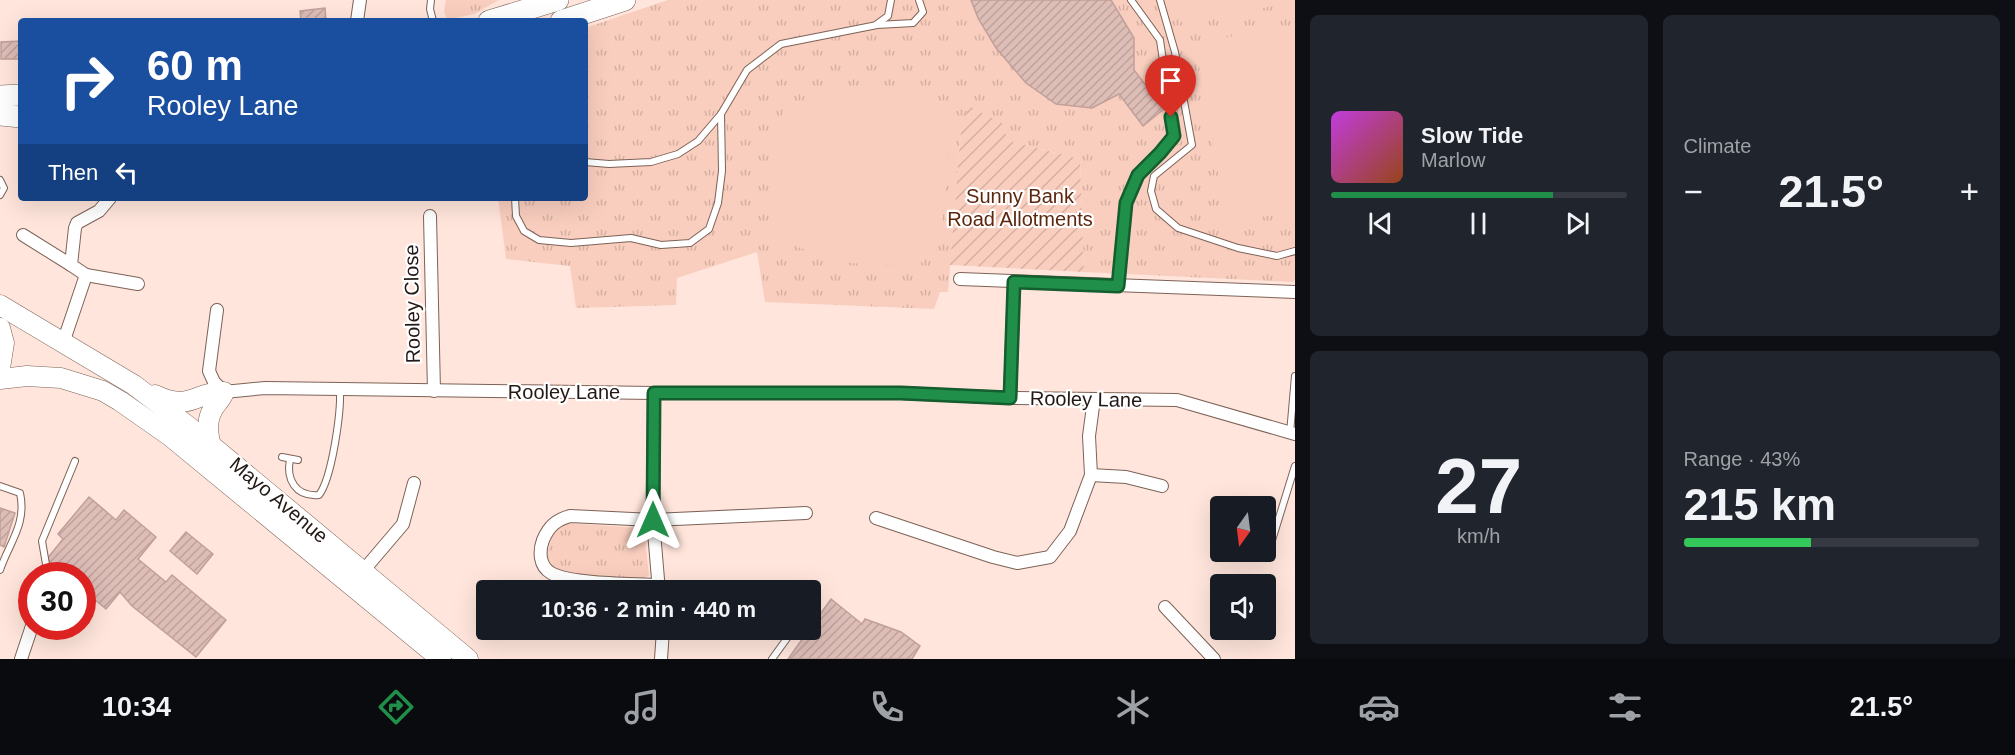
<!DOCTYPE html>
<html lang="en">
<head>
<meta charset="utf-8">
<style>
	body { margin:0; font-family:Helvetica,sans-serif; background:#20242c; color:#f1f3f6; height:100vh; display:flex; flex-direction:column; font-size:22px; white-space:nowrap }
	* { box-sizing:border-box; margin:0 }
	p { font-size:20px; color:#9ea1a6 }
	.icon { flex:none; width:33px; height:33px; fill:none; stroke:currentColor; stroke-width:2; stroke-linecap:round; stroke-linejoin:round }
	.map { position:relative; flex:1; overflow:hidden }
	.panel { display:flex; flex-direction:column; gap:15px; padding:15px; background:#0d0f14; width:720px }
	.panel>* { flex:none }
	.guide { position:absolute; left:18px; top:18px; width:570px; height:183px; border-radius:6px; box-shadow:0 6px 24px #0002; background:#1a4fa0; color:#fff; overflow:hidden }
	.needle { width:39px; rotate:194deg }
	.fabs { position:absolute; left:1210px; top:496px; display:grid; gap:12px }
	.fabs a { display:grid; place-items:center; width:66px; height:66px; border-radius:6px; background:#171b24; box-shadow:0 6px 24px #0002; font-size:30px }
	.speed { position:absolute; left:18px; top:562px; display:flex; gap:12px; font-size:30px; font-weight:700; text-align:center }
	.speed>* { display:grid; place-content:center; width:78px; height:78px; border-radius:50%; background:#171b24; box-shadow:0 6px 24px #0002; line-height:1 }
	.speed .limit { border:9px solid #d22; background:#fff; color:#111 }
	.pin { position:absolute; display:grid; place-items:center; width:51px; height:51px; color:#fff; margin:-62px -26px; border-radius:50% 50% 50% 0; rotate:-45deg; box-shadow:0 0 6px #0007 }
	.pin .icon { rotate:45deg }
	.me { position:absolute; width:66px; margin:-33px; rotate:0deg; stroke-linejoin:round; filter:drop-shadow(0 0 4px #0008) }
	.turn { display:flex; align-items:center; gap:21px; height:126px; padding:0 30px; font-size:27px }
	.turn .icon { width:78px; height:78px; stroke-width:2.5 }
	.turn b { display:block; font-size:42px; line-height:51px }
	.then { display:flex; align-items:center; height:57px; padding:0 30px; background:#0003; gap:12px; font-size:22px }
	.big { font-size:45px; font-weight:600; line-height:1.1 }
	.panel .widget { flex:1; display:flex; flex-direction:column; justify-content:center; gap:9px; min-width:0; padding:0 21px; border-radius:9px; background:#20242c }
	.panel .dial { align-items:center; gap:0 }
	.dial b { font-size:78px; line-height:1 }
	.song { display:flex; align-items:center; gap:18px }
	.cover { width:72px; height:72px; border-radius:9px; background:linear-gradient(135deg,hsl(290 70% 55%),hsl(20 70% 35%)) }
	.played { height:6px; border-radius:3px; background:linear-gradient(90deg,#1f8f49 75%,#363941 75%) }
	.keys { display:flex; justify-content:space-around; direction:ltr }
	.heat { display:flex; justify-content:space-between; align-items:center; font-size:33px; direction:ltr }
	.charge { height:9px; border-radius:4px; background:linear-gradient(90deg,#34c759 43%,#363941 0) }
	.panel .tiles { flex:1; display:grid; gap:15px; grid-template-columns:repeat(2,1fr) }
	.trip { position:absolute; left:476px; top:580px; width:345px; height:60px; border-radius:6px; background:#171b24; box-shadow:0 6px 24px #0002; font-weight:600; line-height:60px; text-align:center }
	.menu { display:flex; height:96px; justify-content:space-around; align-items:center; background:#090b0e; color:#9ea1a6 }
	.menu .icon { width:42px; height:42px }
	.menu .selected { color:#1f8f49 }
	.menu b { font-size:27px; color:#f1f3f6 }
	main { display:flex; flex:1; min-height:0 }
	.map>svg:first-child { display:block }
</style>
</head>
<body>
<main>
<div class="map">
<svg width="1295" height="659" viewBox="0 0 1295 659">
	<defs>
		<pattern id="grass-tufts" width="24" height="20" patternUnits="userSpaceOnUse" patternTransform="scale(1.5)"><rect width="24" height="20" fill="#f9cebe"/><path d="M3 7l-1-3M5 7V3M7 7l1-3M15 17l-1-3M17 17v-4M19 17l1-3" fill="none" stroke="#d5b0a2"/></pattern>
		<pattern id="garden-furrows" width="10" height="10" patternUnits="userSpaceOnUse" patternTransform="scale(1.5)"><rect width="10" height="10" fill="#f9cebe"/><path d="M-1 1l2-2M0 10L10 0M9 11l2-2" fill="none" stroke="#d5b0a2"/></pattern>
		<pattern id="building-hatch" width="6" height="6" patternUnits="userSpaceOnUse" patternTransform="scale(1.5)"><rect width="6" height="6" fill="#debdb7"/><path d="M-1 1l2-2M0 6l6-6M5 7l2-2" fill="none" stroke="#bea29c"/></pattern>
	</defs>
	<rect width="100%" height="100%" fill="#ffe5db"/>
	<g fill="url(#grass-tufts)">
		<path d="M 446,0 L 499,0 L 474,14 L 447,20 L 444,11 Z"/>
		<path d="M 668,0 L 1295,0 L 1295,280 L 1293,282 L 1084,272 L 1080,159 L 961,129 L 948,292 L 940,292 L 934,309 L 765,302 L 757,252 L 677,278 L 676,305 L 576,308 L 570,266 L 506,259 L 498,198 L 585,198 L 585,28 Z"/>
		<path d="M 566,523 L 639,528 L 644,530 L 649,575 L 645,578 C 624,577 580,579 562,573 C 554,570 550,563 547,555 L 552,535 Z"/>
	</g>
	<path fill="url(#garden-furrows)" d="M 969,106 L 1007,126 L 1005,140 L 1080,159 L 1084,272 L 950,265 L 961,129 Z"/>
	<g fill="#f9cebe">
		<path d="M 1177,0 L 1295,0 L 1295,2 L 1182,23 Z"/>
		<path d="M 1295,25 L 1295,211 L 1227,223 L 1195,43 Z"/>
		<path d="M 892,87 L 933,95 L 950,119 L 947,176 L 941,235 L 928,258 L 915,267 L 835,262 L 776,238 L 768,212 L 773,144 L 785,105 L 825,95 Z"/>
	</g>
	<g fill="url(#building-hatch)" stroke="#c1a09a" stroke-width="1.5">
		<path d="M 971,0 L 1111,0 L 1134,38 L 1134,70 L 1164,109 L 1143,126 L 1119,94 L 1092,108 L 1056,104 L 1026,83 L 996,48 L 978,18 Z"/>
		<path d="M 325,8 L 326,21 L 301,21 L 300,11 Z"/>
		<path d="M 21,41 L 21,59 L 1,59 L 1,42 Z"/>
		<path d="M 89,497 L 116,520 L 124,510 L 156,537 L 138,559 L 166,582 L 172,575 L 226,620 L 196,657 L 132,606 L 120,592 L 106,609 L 82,589 L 82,576 L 67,576 L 47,559 L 63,539 L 58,534 Z"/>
		<path d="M 0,508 L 15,513 L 4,547 L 0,545 Z"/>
		<path d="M 186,532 L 213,554 L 197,574 L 170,551 Z"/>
		<path d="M 831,599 L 862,624 L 865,619 L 901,632 L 920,646 L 912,659 L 788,659 Z"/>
	</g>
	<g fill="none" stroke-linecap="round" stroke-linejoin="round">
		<defs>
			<g id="service">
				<path d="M 431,0 L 430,9 L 433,21"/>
				<path d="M 1160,0 L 1175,52 L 1192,145 L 1154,176 L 1151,191 L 1156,209 L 1178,228 L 1238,248 L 1277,256 L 1295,251"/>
				<path d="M 877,24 L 888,16 L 891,0"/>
				<path d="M 585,162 L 609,164 L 651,162 L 678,154 L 698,141 L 721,114 L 747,70 L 781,44 L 877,25 L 913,23 L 923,12 L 919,0"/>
				<path d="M 0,180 L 4,188 L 0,195"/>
				<path d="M 515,198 L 516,216 L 524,231 L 539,240 L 571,243 L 631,238 L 661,245 L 690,243 L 709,229 L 718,203 L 722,171 L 721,114"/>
				<path d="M 1118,285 L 1126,203 L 1138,175 L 1160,153 L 1174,136 L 1160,40 L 1131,0"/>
				<path d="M 1290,433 L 1295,376"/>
				<path d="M 282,457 L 298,460"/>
				<path d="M 290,459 C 286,479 295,497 319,495 C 332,478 341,413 340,390"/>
				<path d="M 0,486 L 20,493 C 27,524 9,543 0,570"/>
				<path d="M 1269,550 L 1295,466"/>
				<path d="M 47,570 L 57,576"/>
				<path d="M 46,576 L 47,570 L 42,541 L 75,461"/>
				<path d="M 810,606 L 813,601"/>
				<path d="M 772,659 L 793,630"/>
			</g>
			<g id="minor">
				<path d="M 357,21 L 360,0"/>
				<path d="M 430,216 L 434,391"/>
				<path d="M 23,235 L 71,265"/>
				<path d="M 86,275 L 138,284"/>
				<path d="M 960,279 L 1295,292"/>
				<path d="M 217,310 L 209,371 L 214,382 L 224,392 L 265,388 L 654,393 L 901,393 L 1010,398 L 1177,400 L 1295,434"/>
				<path d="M 63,343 L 86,275 L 71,265 L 75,228 L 77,223 L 99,211 L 110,198"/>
				<path d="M 654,393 L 653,520 L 659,591"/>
				<path d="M 1010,398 L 1014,282"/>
				<path d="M 1091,475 L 1126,477 L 1162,486"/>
				<path d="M 876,518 L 993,557 L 1017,563 L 1050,557 L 1070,531 L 1091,475 L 1089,436 L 1094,399"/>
				<path d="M 363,571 L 403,524 L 414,483"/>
				<path d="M 658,585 C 634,584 570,584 551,573 C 539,566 539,551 543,540 C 549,526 556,520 570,516 L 653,520 L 806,513"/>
				<path d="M 1165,607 L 1214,659"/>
				<path d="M 21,659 L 32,626"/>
				<path d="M 661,659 L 663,630"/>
			</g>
			<g id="primary">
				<path d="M 0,305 L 134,385 L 189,427 L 468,659"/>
				<path d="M 0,328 L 4,343 L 0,368"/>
				<path d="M 0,379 L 27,376 L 61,378 L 103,391 L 120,401 L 170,436 L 441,659"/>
				<path d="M 155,395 C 192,412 193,392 224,392 C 221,400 216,403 213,409 C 206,421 208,431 210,444"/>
			</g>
			<g id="trunk">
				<path d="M 489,21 L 558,0"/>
				<path d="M 561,21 L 625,0"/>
				<path d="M 0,96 L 21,95"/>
				<path d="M 0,115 L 21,117"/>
			</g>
		</defs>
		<use href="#service" stroke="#7d6257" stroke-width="8"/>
		<use href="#minor" stroke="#7d6257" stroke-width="14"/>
		<use href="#primary" stroke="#7d6257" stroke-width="21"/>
		<use href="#trunk" stroke="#7d6257" stroke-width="22"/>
		<use href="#service" stroke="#fff" stroke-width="6"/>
		<use href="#minor" stroke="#fff" stroke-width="12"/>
		<use href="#primary" stroke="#fff" stroke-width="20"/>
		<use href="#trunk" stroke="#fff" stroke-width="21"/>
	</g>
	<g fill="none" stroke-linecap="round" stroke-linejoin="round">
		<defs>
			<path id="route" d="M 653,520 L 654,393 L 901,393 L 1010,398 L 1014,282 L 1118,286 L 1126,203 L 1138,175 L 1160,153 L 1174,136 L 1171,117"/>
		</defs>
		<use href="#route" stroke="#145d2f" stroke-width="15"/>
		<use href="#route" stroke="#1f8f49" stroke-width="10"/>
	</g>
	<g text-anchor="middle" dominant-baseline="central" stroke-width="4.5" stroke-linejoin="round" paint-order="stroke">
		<g font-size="20" fill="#5d260d" stroke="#fff">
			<text x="1020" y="196">Sunny Bank<tspan x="1020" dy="23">Road Allotments</tspan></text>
		</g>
		<g font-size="20" fill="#231814" stroke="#fff">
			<text transform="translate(412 304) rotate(-91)">Rooley Close</text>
			<text x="564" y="392">Rooley Lane</text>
			<text transform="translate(1086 399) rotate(1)">Rooley Lane</text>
			<text transform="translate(279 500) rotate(40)">Mayo Avenue</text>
		</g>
	</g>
</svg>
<div class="fabs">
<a><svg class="needle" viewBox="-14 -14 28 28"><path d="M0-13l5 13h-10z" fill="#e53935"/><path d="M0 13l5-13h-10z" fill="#9ea1a6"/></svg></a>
<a><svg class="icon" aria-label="sound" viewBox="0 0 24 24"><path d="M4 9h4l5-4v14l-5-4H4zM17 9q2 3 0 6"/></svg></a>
</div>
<div class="speed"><div class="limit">30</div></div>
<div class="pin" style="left:1171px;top:117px;background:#d93025"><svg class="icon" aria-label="arrive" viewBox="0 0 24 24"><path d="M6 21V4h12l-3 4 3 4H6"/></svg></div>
<svg class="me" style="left:653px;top:520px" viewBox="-20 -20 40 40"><path d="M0-17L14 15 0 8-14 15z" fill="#1f8f49" stroke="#fff" stroke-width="4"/></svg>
<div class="trip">10:36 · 2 min · 440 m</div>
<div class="guide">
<div class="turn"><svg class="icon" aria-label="right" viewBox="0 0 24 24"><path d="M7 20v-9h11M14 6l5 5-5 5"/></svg><div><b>60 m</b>Rooley Lane</div></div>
<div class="then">Then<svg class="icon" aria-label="left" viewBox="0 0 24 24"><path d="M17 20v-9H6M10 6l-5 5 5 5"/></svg></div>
</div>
</div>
<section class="panel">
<div class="tiles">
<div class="widget">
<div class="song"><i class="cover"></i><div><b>Slow Tide</b><p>Marlow</p></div></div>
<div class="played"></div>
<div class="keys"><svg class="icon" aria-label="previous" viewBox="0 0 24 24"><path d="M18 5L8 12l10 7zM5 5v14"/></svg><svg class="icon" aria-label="pause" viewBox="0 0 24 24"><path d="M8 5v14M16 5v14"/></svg><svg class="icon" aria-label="next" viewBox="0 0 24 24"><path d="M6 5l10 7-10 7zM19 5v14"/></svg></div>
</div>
<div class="widget"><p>Climate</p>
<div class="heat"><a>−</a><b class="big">21.5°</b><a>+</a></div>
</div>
<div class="widget dial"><b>27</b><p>km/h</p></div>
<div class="widget"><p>Range · 43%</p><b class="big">215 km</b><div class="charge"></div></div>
</div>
</section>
</main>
<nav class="menu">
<b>10:34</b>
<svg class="icon selected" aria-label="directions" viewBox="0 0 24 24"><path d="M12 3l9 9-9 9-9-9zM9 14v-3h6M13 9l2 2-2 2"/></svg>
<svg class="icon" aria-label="music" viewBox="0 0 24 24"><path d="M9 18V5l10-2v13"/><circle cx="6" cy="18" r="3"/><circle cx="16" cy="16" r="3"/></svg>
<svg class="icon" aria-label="phone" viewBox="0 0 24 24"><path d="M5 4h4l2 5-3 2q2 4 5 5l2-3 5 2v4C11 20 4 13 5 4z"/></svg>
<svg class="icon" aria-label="climate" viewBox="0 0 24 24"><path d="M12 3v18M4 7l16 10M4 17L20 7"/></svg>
<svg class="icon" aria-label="car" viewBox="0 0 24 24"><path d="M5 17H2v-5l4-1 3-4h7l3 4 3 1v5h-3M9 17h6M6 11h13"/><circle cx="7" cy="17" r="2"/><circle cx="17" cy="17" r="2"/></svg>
<svg class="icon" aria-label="filters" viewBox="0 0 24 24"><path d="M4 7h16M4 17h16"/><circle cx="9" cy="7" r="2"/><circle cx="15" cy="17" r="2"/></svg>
<b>21.5°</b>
</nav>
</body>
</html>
